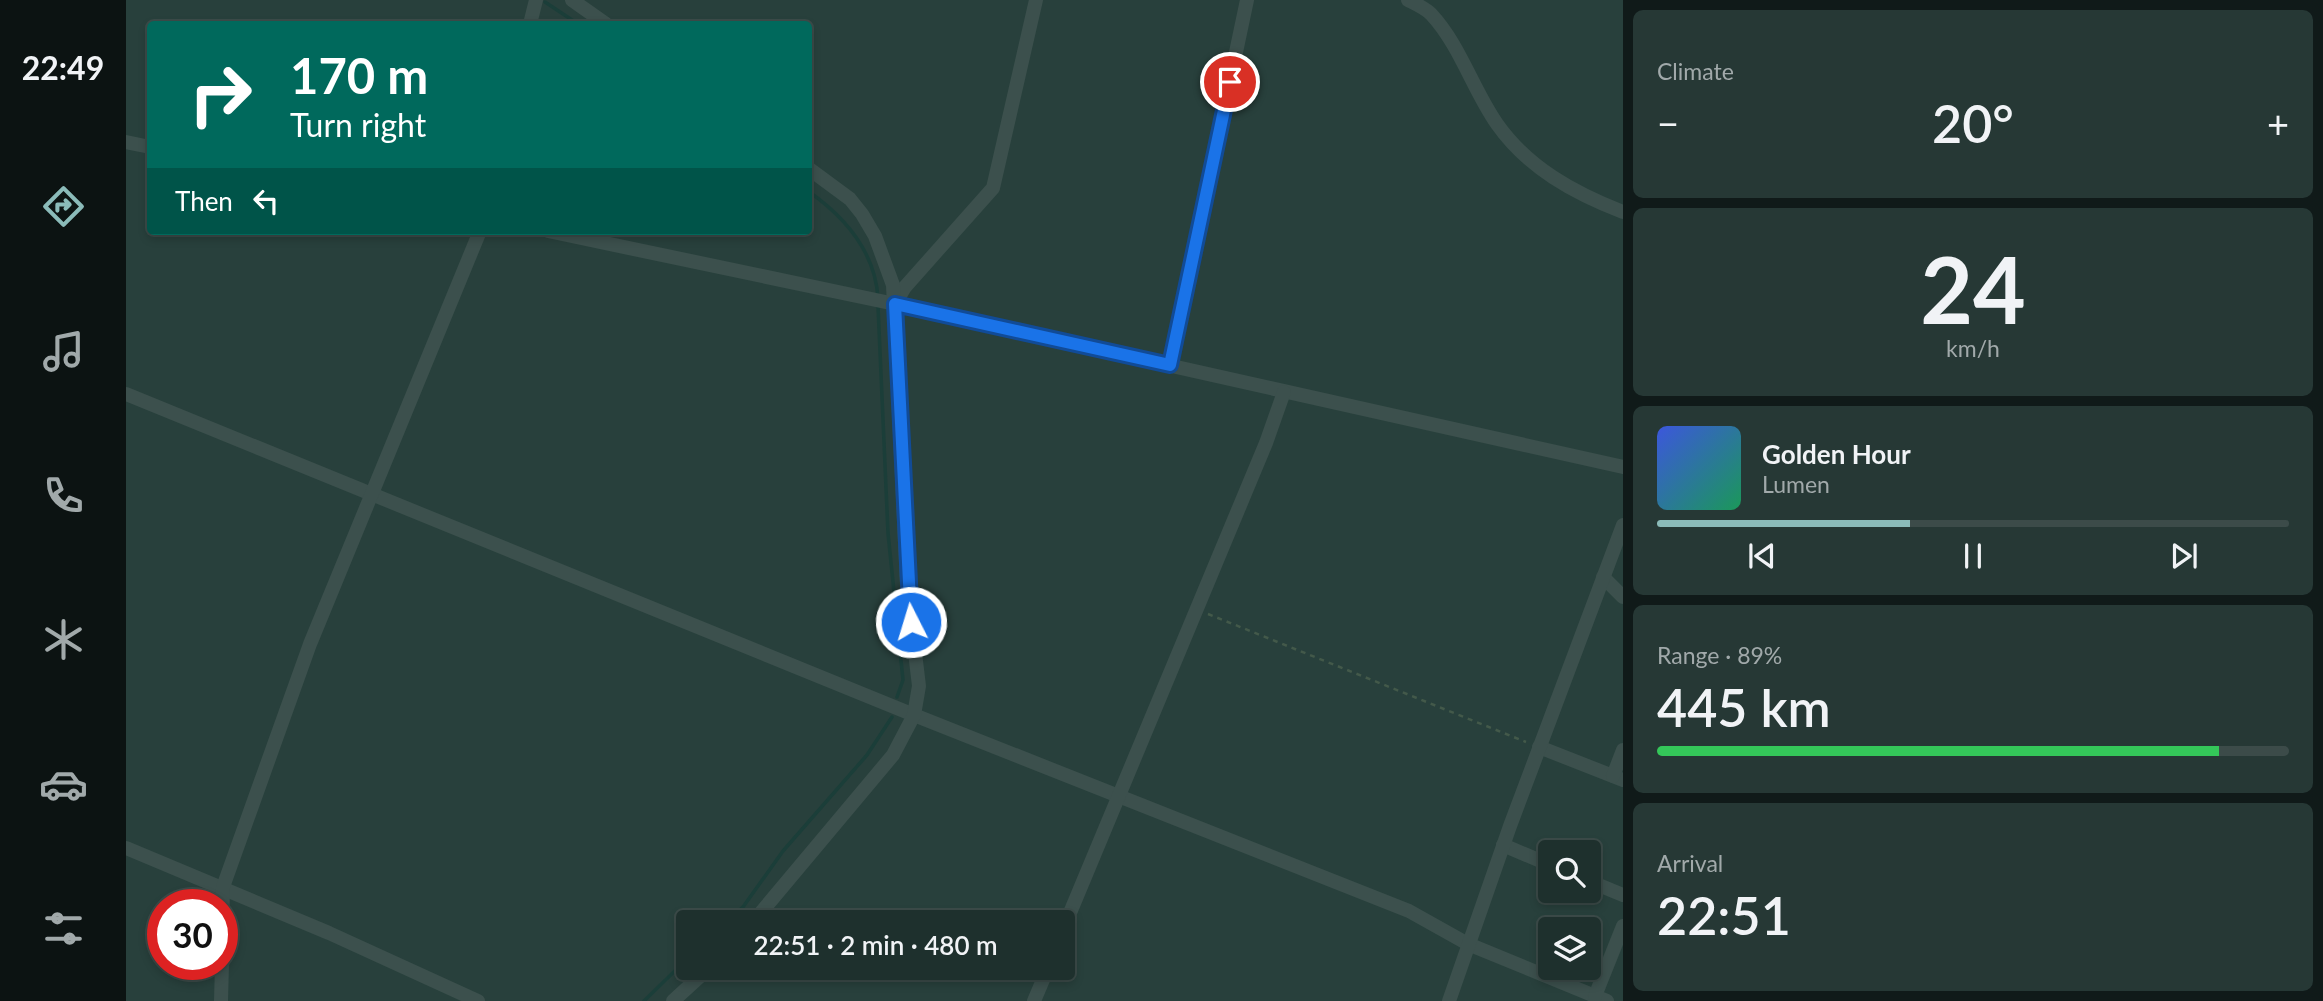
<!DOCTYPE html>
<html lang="en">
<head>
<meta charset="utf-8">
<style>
	body { margin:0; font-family:Lato,sans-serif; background:#263835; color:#f1f3f6; height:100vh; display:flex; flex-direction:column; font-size:26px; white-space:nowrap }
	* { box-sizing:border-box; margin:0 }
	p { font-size:23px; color:#a1a9aa }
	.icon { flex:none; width:38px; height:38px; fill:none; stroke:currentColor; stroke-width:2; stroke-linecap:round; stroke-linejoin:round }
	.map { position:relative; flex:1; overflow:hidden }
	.sheet { display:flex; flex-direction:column; gap:10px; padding:10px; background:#101a19; width:700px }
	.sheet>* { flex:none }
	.top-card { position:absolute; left:21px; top:21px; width:665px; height:214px; border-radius:7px; box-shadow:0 4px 10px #0003,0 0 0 2px #3c4b49; background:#00695c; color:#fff; overflow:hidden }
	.fabs { position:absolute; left:1412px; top:840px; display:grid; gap:14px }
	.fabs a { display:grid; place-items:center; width:63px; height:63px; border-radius:7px; background:#1e302d; box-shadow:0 4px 10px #0003,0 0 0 2px #3c4b49; font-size:35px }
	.speed { position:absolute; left:21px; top:889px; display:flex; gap:14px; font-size:35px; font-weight:700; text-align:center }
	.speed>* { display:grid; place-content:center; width:91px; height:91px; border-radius:50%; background:#1e302d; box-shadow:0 4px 10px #0003,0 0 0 2px #3c4b49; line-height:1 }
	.speed .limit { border:10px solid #d22; background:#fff; color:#111 }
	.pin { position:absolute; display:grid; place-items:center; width:60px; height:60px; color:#fff; margin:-30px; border:4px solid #fff; border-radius:50%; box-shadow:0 2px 7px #0007 }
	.me { position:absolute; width:77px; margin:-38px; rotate:355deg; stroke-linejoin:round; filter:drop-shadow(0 0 5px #0008) }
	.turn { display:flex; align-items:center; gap:24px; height:147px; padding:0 28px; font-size:32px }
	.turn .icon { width:91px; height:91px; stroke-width:2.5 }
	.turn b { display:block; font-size:49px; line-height:60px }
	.then { display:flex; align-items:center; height:66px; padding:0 28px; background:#0003; gap:14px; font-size:26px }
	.big { font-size:52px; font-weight:600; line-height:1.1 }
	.sheet .tile { flex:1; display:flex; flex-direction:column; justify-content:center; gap:10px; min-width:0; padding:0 24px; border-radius:10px; background:#263835 }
	.sheet .dial { align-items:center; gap:0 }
	.dial b { font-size:91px; line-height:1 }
	.song { display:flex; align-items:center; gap:21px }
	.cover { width:84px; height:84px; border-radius:10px; background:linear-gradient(135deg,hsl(230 70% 55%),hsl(150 70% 35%)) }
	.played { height:7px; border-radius:4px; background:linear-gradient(90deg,#8bbbb9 40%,#3c4b49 40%) }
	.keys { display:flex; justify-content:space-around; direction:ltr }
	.heat { display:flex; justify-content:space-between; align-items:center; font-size:38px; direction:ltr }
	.charge { height:10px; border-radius:5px; background:linear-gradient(90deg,#34c759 89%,#3c4b49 0) }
	.trip { position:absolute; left:550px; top:910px; width:399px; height:70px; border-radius:7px; background:#1e302d; box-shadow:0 4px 10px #0003,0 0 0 2px #3c4b49; font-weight:600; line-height:70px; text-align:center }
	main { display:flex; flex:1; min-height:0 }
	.dock { display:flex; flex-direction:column; width:126px; justify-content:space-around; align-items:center; background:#0c1312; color:#a1a9aa }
	.dock .icon { width:49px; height:49px }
	.dock .active { color:#8bbbb9 }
	.dock b { font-size:32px; color:#f1f3f6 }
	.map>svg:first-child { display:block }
</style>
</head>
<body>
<main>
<nav class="dock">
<b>22:49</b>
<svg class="icon active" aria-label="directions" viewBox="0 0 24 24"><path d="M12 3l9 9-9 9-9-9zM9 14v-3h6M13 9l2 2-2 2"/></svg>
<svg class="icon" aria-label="music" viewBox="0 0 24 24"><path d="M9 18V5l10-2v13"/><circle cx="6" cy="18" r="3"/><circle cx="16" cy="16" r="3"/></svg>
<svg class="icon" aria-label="phone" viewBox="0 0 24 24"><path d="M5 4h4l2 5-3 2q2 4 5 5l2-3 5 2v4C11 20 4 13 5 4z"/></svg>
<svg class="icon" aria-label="climate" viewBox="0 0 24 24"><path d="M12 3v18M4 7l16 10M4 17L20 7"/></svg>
<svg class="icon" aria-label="car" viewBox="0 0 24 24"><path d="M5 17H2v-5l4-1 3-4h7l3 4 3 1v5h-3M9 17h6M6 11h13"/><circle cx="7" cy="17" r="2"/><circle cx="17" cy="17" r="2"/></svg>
<svg class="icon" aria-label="filters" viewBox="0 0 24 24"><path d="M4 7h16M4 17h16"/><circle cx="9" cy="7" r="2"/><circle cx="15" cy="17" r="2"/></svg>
</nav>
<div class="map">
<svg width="1497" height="1001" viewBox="0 0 1497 1001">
	<rect width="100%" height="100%" fill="#28403c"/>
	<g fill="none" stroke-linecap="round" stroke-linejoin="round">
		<g stroke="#1b3e39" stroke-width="3.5">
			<path d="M 419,2 L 452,24"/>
			<path d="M 682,191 C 719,217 749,251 752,298"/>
			<path d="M 752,306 L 762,533 L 777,680 L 771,697"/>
			<path d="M 600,922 L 617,907 L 657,851 L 741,755 L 766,717"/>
			<path d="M 518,1001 L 562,958"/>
		</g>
		<path stroke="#43594a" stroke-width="2.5" stroke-dasharray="5 5" stroke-linecap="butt" d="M 1082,614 L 1400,742"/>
		<g stroke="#3c504d" stroke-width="14">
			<path d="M 446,0 L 480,24"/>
			<path d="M 1282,0 C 1290,4 1299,8 1305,14 C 1334,45 1347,90 1371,124 C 1402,168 1448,193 1497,212"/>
			<path d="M 404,24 L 410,0"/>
			<path d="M 0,142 L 24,147"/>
			<path d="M 422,231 L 769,304 L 1497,467"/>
			<path d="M 769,304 L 779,287 L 867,188 L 910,0"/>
			<path d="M 1044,365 L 1121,0"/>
			<path d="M 0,394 L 788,715 L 1283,911 L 1342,944 L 1481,1001"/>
			<path d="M 1477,577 L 1497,597"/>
			<path d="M 1413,747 L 1497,780"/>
			<path d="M 1487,776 L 1497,750"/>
			<path d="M 1377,845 L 1424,865"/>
			<path d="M 0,848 L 203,933 L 352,1001"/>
			<path d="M 1463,881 L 1497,895"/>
			<path d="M 627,922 L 767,755 L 788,715 L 793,686 L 781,586 L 767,285 L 749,236 L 736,214 L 724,199 L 682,168"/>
			<path d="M 936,932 L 1140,443 L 1158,392"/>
			<path d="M 96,936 L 97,887 L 184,644 L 354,231"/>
			<path d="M 1469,996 L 1497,926"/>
			<path d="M 95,1001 L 96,964"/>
			<path d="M 547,1001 L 583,968"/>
			<path d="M 908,1001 L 922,968"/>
			<path d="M 1323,1001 L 1384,826 L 1497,525"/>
		</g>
	</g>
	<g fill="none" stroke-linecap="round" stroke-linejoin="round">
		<defs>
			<path id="route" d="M 785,622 L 769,304 L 1044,365 L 1104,82"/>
		</defs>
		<use href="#route" stroke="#114b97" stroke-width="18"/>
		<use href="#route" stroke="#1a73e8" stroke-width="12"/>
	</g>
</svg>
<div class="fabs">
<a><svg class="icon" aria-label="search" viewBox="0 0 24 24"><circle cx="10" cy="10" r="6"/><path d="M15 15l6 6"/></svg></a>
<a><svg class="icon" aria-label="layers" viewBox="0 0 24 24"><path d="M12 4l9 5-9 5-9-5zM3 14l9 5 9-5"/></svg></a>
</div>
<div class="speed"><div class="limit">30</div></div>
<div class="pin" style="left:1104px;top:82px;background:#d93025"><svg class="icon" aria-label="arrive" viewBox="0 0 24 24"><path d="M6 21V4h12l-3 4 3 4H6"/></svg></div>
<svg class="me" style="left:785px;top:622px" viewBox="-20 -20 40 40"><circle r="17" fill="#1a73e8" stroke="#fff" stroke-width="3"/><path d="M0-11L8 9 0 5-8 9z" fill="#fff"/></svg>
<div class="trip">22:51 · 2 min · 480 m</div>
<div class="top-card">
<div class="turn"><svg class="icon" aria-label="right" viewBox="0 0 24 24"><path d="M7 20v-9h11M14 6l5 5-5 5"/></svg><div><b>170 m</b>Turn right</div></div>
<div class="then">Then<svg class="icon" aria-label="left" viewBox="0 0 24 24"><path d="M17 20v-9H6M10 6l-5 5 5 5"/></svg></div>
</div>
</div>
<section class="sheet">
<div class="tile"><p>Climate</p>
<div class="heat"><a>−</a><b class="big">20°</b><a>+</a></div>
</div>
<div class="tile dial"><b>24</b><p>km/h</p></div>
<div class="tile">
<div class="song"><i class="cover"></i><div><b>Golden Hour</b><p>Lumen</p></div></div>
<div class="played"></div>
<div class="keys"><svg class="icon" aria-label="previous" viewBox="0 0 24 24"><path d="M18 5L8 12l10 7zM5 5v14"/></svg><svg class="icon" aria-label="pause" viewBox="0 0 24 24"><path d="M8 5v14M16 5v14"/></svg><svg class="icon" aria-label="next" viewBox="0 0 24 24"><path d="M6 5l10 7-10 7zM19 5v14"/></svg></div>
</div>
<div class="tile"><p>Range · 89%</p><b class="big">445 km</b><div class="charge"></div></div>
<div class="tile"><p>Arrival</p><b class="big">22:51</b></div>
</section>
</main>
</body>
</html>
